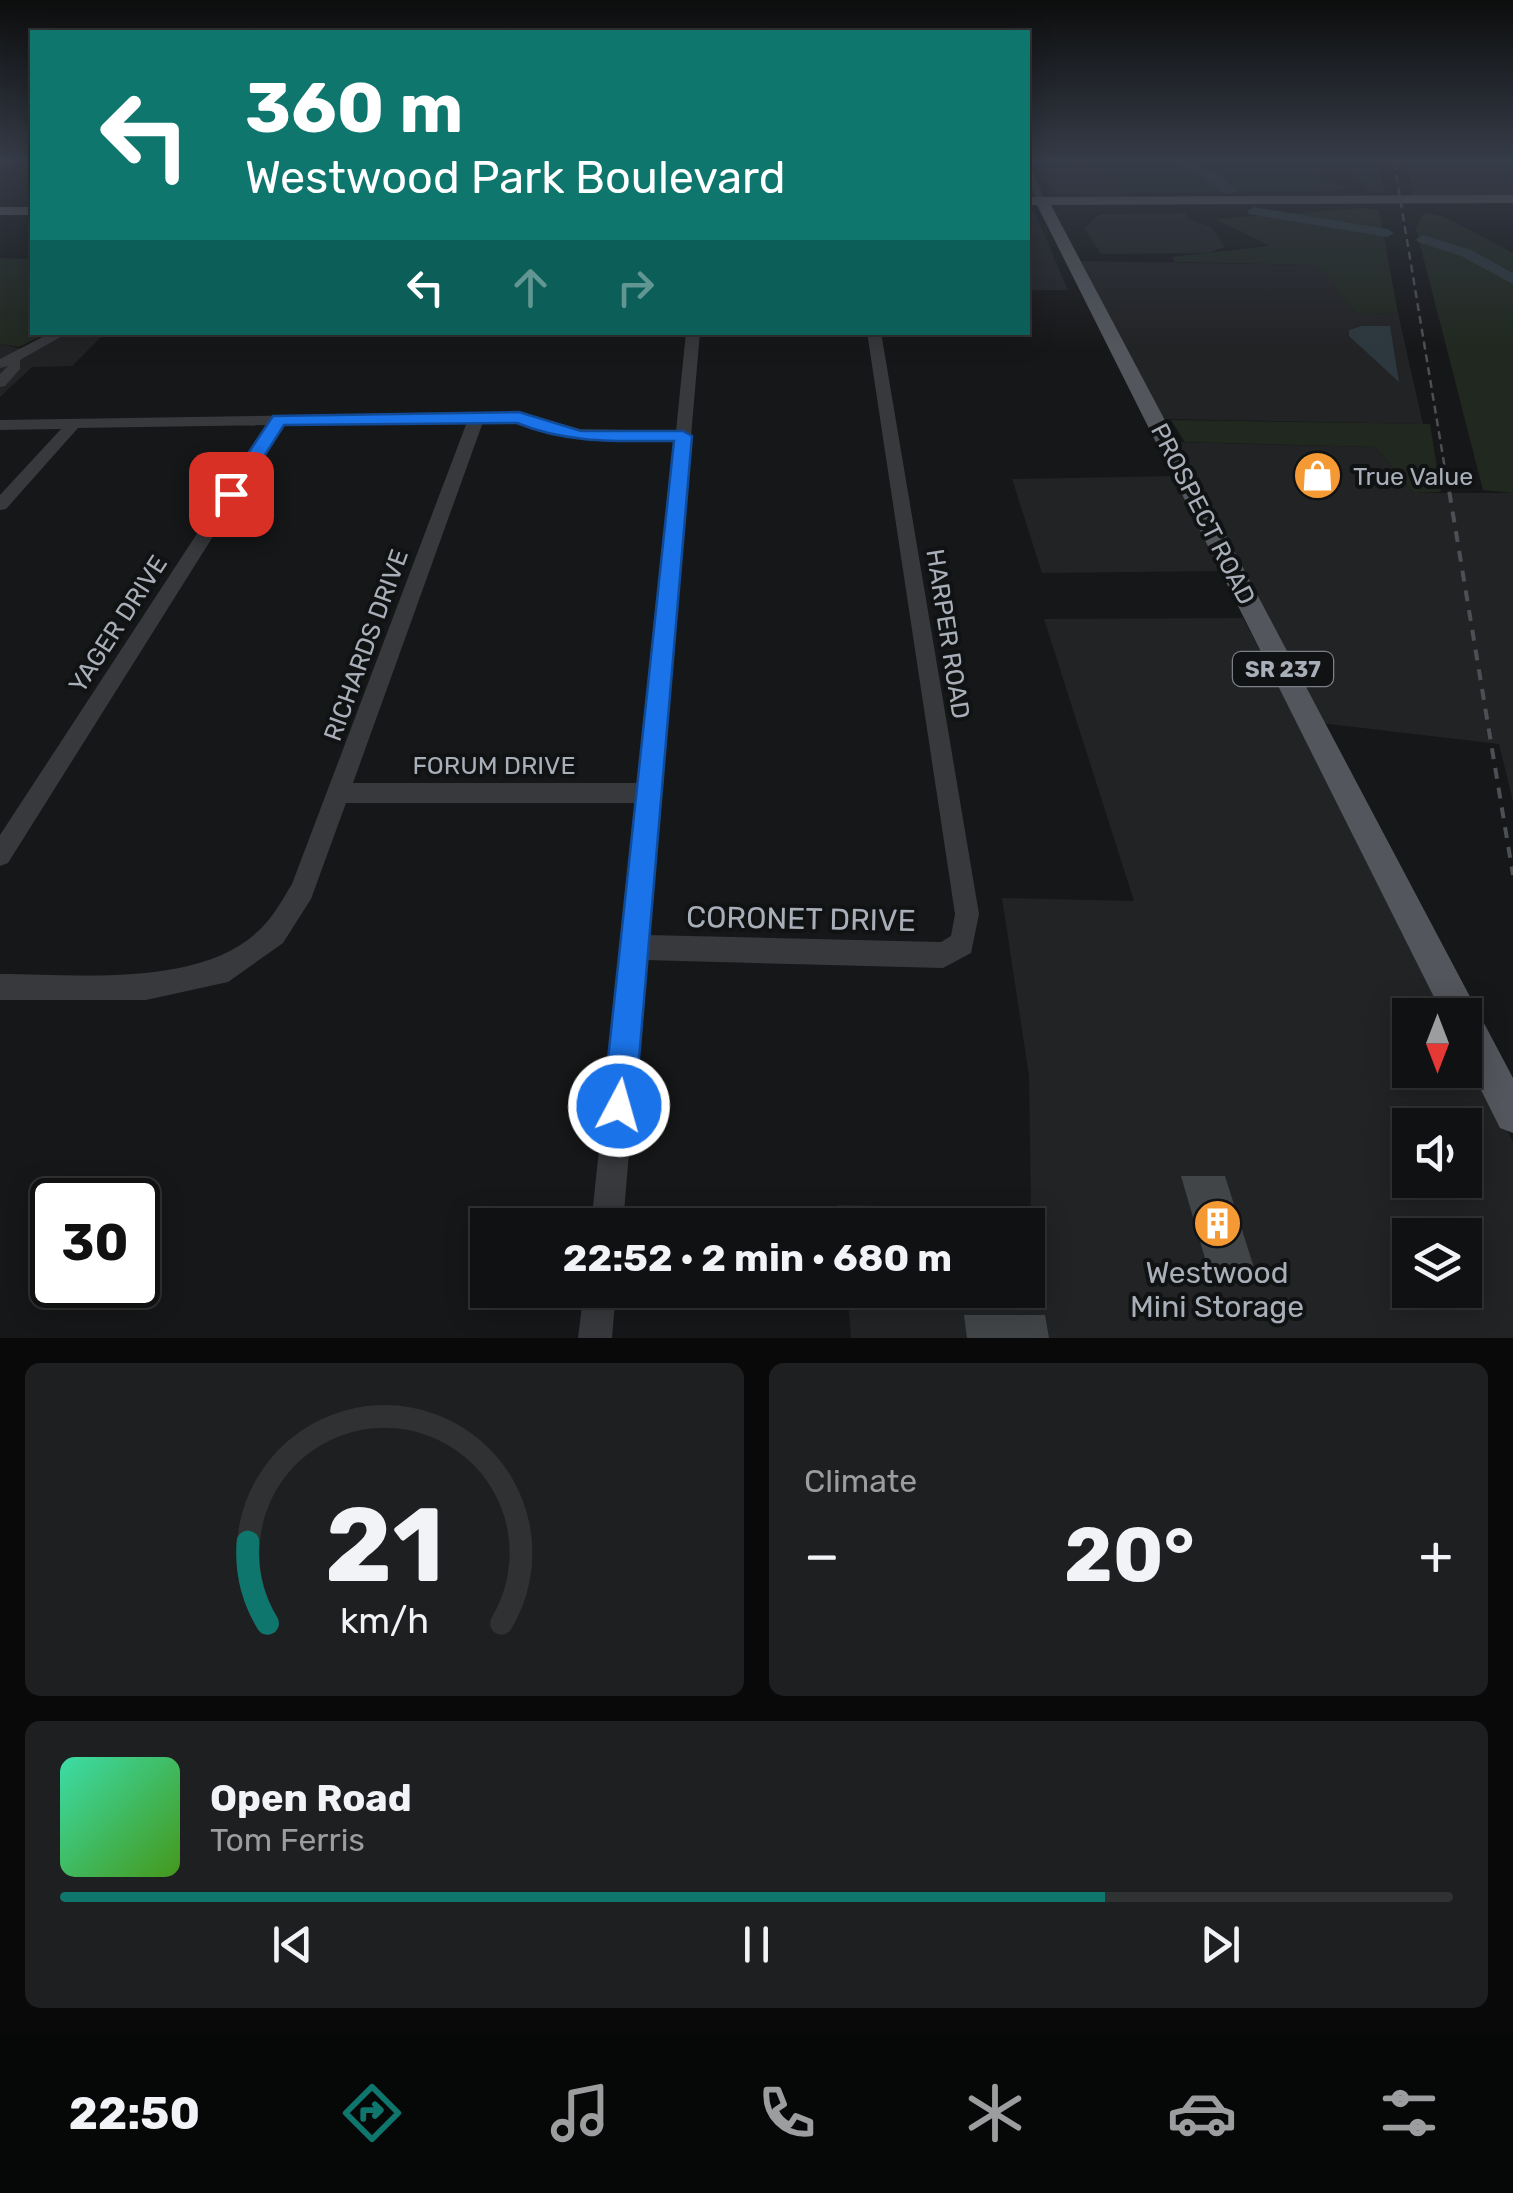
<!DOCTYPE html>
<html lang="en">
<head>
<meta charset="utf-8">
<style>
	body { margin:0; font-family:Rubik,sans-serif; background:#1e1f20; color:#f1f3f6; height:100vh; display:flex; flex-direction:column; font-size:38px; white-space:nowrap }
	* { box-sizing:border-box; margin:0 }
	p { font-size:32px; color:#9c9d9f }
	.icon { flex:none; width:55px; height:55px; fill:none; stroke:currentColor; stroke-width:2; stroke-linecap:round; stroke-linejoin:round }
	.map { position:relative; height:1338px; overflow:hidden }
	.sheet { display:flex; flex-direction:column; gap:25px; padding:25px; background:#09090a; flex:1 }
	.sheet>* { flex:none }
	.guide { position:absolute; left:30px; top:30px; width:1000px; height:305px; border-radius:0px; box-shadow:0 5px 25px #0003,0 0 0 2px #303132; background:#0f766e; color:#fff; overflow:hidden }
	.needle { width:65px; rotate:180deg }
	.controls { position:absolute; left:1392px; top:998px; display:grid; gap:20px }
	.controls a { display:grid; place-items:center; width:90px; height:90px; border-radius:0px; background:#101112; box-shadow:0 5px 25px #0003,0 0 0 2px #303132; font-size:50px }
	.speed { position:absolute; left:30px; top:1178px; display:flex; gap:20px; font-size:50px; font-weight:700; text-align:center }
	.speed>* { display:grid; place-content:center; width:130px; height:130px; border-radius:50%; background:#101112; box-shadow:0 5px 25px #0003,0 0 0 2px #303132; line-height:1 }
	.speed .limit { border:5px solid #111; border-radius:15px; background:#fff; color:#111 }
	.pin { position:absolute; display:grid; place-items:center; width:85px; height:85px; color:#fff; margin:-42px; border-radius:20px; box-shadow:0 5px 15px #0006 }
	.me { position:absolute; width:110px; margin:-55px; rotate:6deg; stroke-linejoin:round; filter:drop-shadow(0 0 8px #0008) }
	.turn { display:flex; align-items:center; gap:35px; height:210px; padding:0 50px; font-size:45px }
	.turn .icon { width:130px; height:130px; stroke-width:2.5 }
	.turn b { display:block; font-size:70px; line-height:85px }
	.lanes { display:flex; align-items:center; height:95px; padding:0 50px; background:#0003; justify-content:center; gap:50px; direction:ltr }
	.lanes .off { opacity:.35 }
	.big { font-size:75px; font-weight:700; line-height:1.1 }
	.sheet .widget { flex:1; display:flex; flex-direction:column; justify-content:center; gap:15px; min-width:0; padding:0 35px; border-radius:15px; background:#1e1f20 }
	.sheet .dial { align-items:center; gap:0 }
	.dial svg { height:260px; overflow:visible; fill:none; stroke:#303132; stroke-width:7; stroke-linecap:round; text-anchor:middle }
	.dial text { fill:#f1f3f6; stroke:none }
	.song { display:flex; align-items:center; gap:30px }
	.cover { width:120px; height:120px; border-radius:15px; background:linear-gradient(135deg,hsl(160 70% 55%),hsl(100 70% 35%)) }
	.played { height:10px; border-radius:5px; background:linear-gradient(90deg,#0f766e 75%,#303132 75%) }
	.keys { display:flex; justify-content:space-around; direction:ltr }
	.heat { display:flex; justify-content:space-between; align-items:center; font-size:55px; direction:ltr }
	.sheet .tiles { flex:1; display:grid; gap:25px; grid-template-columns:1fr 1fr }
	.widget:last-child { grid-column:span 2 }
	.trip { position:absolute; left:470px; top:1208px; width:575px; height:100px; border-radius:0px; background:#101112; box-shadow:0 5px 25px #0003,0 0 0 2px #303132; font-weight:700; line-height:100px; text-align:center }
	.dock { display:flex; height:160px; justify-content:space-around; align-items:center; background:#060707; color:#9c9d9f }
	.dock .icon { width:70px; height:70px }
	.dock .current { color:#0f766e }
	.dock b { font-size:45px; color:#f1f3f6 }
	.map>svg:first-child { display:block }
</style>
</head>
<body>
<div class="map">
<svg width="1513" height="1338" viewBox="0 0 1513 1338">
	<rect width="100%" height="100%" fill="#161718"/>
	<g fill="#222325" fill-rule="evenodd">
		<path d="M 1033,162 L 1102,169 L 1123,196 L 1053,193 Z"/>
		<path d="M 1408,162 L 1513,162 L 1513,196 L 1412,196 Z"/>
		<path d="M 1028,211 L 1035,213 L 1068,290 L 1028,290 Z"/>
		<path d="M 1185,213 L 1189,219 L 1211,227 L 1225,247 L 1208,253 L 1101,254 L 1084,228 L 1100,214 Z"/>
		<path d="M 1081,261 L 1318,265 L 1356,314 L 1398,313 L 1423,424 L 1162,419 Z"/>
		<path d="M 66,333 L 105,333 L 72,366 L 32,367 L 0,397 L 0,344 L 33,351 Z"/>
		<path d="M 1175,442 L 1375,447 L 1414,493 L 1513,493 L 1513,802 L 1499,744 L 1320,723 Z"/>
		<path d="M 1177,476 L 1223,571 L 1042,573 L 1012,479 Z"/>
		<path d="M 1243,618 L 1451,1015 L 1410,1015 L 1410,1070 L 1465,1070 L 1465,1043 L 1513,1142 L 1513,1338 L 851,1338 L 847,1290 L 1028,1290 L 1028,1225 L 840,1225 L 838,1205 L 1031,1209 L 1029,1076 L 1002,898 L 1134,901 L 1044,619 ZM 1410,1125 L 1465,1125 L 1465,1180 L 1410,1180 ZM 1410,1235 L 1465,1235 L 1465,1290 L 1410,1290 Z"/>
	</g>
	<g fill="#202820">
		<path d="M 1089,162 L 1377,162 L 1385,193 L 1370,192 L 1358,178 L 1334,166 L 1317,170 L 1318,176 L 1350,187 L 1334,191 L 1120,193 L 1102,169 L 1087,167 Z"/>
		<path d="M 1365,208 L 1379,210 L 1398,313 L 1356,314 L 1317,265 L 1175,262 L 1172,257 L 1270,246 L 1215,219 Z"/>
		<path d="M 1424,212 L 1445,217 L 1513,253 L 1513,493 L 1483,490 L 1416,229 Z"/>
		<path d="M 0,258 L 32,259 L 32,332 L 47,333 L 19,347 L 0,344 Z"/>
		<path d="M 1171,420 L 1430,424 L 1441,492 L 1414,493 L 1375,447 L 1185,442 Z"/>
	</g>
	<path fill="#2c383d" d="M 1362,326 L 1390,326 L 1399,382 L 1349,336 L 1349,330 Z"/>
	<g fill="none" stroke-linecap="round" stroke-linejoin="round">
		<g fill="#2c383d" fill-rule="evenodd">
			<path d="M 1171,162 C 1197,162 1219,173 1238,191 L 1226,194 L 1204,178 Z"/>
			<path d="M 1254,207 L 1387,229 L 1394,233 L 1387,237 L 1249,214 L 1247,211 Z"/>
			<path d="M 1423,235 L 1471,250 L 1513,273 L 1513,284 L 1461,256 L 1418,242 L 1416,239 Z"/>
		</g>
	</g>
	<g fill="#424548">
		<path d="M 1181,1176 L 1225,1176 L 1255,1271 L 1209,1272 Z"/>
		<path d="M 964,1315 L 1045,1315 L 1049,1338 L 967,1338 Z"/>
	</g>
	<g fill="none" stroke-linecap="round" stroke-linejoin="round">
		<g fill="#37393d" fill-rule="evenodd">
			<path d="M 1028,169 L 1033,172 L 1046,203 L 1037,201 L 1028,182 Z"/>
			<path d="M 52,332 L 69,332 L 20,360 L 20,369 L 5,386 L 0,387 L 0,374 L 8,366 L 0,368 L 0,359 Z"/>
			<path d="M 686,332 L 700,332 L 648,935 L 941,942 L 951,936 L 955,914 L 867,332 L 881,332 L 979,914 L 971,953 L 943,968 L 645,960 L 623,1225 L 591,1225 L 636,803 L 346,803 L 311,899 L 283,943 L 228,982 L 146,1000 L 0,1000 L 0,974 C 80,974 209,989 266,923 C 276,912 284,897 292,884 L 467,422 L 283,425 L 8,863 L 0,866 L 0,835 L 268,425 L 78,428 L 6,509 L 0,510 L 0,495 L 61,429 L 0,430 L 0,420 L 519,412 L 580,429 L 676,431 ZM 483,422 L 517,422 L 559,434 L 600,440 L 675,441 L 638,783 L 353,783 Z"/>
			<path d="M 584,1290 L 616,1290 L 612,1338 L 578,1338 Z"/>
		</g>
		<g fill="#53565c" fill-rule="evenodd">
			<path d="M 1513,195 L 1513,203 L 1051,205 L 1513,1078 L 1513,1133 L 1500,1128 L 1465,1058 L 1465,1015 L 1443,1015 L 1037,205 L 1028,205 L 1028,197 Z"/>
			<rect x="0" y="207" width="32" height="8"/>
		</g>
		<path stroke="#4c4f54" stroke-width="2.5" stroke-dasharray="8 5" stroke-linecap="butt" d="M 1394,162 L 1446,475"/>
		<path stroke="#4c4f54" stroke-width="4" stroke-dasharray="11 9" stroke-linecap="butt" d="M 1446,472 L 1513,875"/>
	</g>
	<linearGradient id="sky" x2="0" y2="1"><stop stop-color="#0c0d0d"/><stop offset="0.46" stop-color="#363c48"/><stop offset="1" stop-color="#363c48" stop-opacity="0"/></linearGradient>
	<rect width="1513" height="349" fill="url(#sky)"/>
	<path fill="#1a73e8" stroke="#114b97" stroke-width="2.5" d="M 519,412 L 581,431 L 683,431 L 692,436 L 635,1106 L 631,1117 L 619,1122 L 607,1117 L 603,1106 L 674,441 C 619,441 568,444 517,423 L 284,425 L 237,499 L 231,501 L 221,494 L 273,416 Z"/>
	<defs>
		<symbol id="shop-disc" viewBox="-11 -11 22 22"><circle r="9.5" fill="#f49933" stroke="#111213"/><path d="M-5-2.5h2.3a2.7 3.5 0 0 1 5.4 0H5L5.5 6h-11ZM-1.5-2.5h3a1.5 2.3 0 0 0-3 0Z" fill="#fff"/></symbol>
		<symbol id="building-disc" viewBox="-11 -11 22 22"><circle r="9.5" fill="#f49933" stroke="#111213"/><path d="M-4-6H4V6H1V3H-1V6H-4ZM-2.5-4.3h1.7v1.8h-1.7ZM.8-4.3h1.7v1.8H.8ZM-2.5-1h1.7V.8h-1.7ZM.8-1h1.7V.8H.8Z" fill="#fff"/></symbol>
	</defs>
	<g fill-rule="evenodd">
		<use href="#shop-disc" x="1290" y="448" width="55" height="55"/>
		<use href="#building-disc" x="1190" y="1196" width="55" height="55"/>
	</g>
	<g text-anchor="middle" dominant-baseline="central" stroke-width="8" stroke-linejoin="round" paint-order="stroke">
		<rect fill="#111213" stroke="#7b8086" stroke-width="2.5" x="1233" y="652" width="100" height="34" rx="8"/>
		<g font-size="22" font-weight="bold" fill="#a8afb8">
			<text x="1283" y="669">SR 237</text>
		</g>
		<g font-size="25" fill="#a8afb8" stroke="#111213" text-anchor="start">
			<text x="1353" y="476">True Value</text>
		</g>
		<g font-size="25" fill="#a8afb8" stroke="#111213">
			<text transform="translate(1203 514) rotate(63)">PROSPECT ROAD</text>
			<text transform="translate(118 624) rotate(-57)">YAGER DRIVE</text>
			<text transform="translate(948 634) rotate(81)">HARPER ROAD</text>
			<text transform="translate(366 645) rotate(-70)">RICHARDS DRIVE</text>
			<text x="494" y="765">FORUM DRIVE</text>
		</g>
		<g font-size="30" fill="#a8afb8" stroke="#111213">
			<text transform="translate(801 919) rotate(1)">CORONET DRIVE</text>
		</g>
		<g font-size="30" fill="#a8afb8" stroke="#111213">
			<text x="1217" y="1273">Westwood<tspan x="1217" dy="34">Mini Storage</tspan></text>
		</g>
	</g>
</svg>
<div class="controls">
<a><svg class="needle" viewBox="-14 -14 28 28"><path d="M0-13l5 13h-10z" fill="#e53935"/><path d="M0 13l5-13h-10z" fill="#9c9d9f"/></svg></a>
<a><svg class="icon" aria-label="sound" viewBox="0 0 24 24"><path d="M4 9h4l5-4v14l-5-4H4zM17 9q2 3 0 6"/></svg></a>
<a><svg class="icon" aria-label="layers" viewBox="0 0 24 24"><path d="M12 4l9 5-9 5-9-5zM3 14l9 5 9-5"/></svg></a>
</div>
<div class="speed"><div class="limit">30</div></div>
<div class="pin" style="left:231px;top:494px;background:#d93025"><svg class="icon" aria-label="arrive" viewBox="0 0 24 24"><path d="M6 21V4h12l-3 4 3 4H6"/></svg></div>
<svg class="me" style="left:619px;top:1106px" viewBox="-20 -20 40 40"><circle r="17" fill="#1a73e8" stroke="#fff" stroke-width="3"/><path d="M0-11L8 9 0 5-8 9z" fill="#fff"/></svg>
<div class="trip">22:52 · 2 min · 680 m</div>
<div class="guide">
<div class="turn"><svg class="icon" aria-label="left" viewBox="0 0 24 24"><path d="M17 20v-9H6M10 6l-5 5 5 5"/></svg><div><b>360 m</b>Westwood Park Boulevard</div></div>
<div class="lanes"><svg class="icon" aria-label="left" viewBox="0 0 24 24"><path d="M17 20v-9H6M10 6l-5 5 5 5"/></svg><svg class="icon off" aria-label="ahead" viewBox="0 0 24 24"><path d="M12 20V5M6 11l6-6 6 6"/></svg><svg class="icon off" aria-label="right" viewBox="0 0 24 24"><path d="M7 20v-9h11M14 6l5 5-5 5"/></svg></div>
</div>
</div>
<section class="sheet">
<div class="tiles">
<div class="widget dial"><svg viewBox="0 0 100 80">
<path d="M14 69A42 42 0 1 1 86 69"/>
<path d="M14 69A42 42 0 0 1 8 44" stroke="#0f766e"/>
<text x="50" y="56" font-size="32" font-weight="700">21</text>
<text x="50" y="72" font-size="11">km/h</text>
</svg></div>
<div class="widget"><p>Climate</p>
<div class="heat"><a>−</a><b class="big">20°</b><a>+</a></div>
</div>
<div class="widget">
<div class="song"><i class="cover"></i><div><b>Open Road</b><p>Tom Ferris</p></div></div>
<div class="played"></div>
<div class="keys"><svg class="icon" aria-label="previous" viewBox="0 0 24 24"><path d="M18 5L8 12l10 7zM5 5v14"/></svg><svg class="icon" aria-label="pause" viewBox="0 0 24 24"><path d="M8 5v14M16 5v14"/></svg><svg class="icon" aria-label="next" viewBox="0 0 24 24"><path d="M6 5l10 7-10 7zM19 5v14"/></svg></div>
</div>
</div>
</section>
<nav class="dock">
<b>22:50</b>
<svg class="icon current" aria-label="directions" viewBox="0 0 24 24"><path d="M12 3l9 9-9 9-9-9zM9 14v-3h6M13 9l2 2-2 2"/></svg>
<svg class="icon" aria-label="music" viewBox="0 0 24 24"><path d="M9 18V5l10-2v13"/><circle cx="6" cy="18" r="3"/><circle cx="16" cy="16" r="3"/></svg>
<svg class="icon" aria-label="phone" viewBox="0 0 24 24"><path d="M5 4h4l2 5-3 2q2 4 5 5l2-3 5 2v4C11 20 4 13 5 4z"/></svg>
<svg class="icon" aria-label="climate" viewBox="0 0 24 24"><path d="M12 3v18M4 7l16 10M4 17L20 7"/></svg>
<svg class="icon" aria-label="car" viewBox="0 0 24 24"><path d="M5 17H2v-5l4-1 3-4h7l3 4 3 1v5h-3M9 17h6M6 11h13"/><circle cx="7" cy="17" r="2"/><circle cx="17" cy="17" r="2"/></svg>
<svg class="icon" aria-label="filters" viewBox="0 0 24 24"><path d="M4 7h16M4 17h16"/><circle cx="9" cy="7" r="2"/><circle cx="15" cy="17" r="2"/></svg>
</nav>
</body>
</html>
